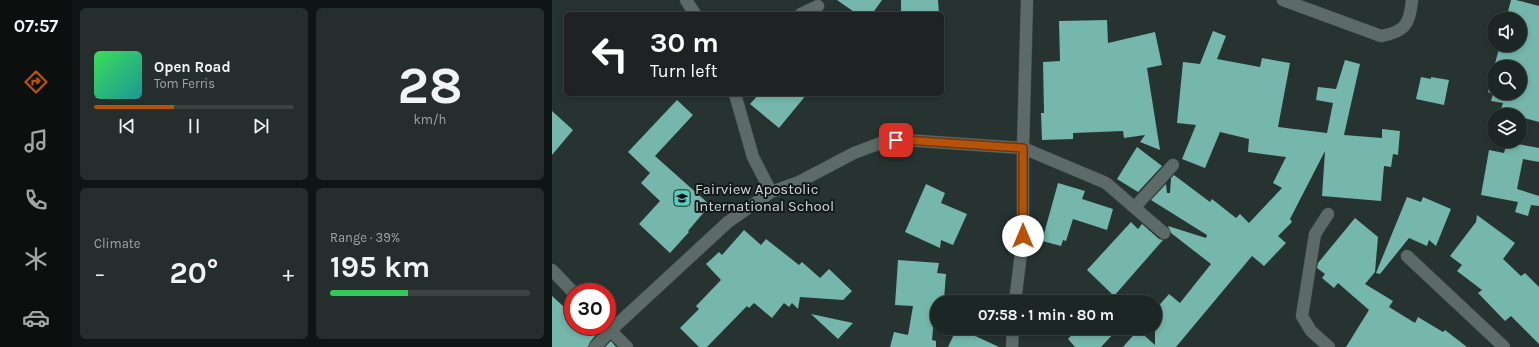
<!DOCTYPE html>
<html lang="en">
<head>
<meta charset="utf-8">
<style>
	body { margin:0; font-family:Karla,sans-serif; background:#252e2c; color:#f1f3f6; height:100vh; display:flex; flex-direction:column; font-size:15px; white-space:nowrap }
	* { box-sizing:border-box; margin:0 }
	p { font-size:13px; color:#a0a5a6 }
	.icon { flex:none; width:22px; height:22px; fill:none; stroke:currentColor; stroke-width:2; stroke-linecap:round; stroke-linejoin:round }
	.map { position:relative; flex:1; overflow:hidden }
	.side { display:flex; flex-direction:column; gap:8px; padding:8px; background:#0f1514; width:480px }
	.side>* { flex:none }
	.banner { position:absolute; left:12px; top:12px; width:380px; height:84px; border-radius:6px; box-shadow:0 2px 6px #0003,0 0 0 1px #3a4341; background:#202124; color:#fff; overflow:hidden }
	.tools { position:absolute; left:935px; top:12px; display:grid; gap:8px }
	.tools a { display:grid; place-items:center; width:40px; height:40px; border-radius:50%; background:#1c2624; box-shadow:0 2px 6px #0003,0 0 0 1px #3a4341; font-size:20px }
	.speed { position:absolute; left:12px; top:283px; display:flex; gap:8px; font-size:20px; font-weight:700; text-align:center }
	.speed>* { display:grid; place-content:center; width:52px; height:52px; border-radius:50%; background:#1c2624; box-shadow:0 2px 6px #0003,0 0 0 1px #3a4341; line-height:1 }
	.speed .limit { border:6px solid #d22; background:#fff; color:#111 }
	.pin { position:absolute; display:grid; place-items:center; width:34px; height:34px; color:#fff; margin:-17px; border-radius:8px; box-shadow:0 2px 6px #0006 }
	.me { position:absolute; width:44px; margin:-22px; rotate:0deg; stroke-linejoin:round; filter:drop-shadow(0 0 3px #0008) }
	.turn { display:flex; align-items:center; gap:14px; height:84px; padding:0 20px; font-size:18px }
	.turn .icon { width:52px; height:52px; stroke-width:2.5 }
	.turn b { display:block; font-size:28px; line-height:34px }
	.big { font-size:30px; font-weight:700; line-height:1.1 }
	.side .card { flex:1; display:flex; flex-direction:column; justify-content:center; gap:6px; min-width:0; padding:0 14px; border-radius:6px; background:#252e2c }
	.side .dial { align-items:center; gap:0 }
	.dial b { font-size:52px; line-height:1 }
	.song { display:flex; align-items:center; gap:12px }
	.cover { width:48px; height:48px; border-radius:6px; background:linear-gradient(135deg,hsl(130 70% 55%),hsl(180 70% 35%)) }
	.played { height:4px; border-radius:2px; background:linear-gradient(90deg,#b45309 40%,#3a4341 40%) }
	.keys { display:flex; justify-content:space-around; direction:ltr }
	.heat { display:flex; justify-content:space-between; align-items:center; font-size:22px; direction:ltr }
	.charge { height:6px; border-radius:3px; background:linear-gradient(90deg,#34c759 39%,#3a4341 0) }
	.side .tiles { flex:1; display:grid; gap:8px; grid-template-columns:repeat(2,1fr) }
	.trip { position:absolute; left:378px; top:295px; width:232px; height:40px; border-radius:20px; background:#1c2624; box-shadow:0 2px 6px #0003,0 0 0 1px #3a4341; font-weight:700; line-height:40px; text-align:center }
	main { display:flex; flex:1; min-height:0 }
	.tabs { display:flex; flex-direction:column; width:72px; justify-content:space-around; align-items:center; background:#0b0f0e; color:#a0a5a6 }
	.tabs .icon { width:28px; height:28px }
	.tabs .on { color:#b45309 }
	.tabs b { font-size:18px; color:#f1f3f6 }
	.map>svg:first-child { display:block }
</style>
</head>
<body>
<main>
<nav class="tabs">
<b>07:57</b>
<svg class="icon on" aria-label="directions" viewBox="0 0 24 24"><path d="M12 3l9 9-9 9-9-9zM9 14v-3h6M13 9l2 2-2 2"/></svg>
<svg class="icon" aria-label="music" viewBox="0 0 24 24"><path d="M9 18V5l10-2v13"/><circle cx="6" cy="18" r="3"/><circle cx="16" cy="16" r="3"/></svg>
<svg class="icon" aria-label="phone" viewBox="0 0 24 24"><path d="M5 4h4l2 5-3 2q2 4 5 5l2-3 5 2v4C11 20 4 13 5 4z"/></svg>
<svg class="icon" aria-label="climate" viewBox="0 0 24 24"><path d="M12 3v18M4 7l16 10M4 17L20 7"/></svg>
<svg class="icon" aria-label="car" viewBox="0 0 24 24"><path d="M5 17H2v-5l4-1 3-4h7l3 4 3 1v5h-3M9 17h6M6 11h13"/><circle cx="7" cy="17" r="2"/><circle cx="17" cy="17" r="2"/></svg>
</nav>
<section class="side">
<div class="tiles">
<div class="card">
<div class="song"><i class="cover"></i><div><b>Open Road</b><p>Tom Ferris</p></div></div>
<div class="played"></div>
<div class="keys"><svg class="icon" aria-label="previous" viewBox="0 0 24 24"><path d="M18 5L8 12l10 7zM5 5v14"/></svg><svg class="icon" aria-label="pause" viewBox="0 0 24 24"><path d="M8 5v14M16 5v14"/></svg><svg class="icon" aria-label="next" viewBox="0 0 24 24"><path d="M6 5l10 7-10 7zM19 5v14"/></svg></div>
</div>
<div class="card dial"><b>28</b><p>km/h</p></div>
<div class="card"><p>Climate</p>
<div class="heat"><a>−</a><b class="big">20°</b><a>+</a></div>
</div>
<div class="card"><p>Range · 39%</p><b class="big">195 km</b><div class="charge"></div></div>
</div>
</section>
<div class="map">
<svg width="987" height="347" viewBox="0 0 987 347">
	<rect width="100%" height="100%" fill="#263330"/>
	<g fill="#75b7ac">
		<path d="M 285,0 L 330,0 L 320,14 L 305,14 Z"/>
		<path d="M 349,0 L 386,0 L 387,14 L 349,14 Z"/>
		<path d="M 959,0 L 964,0 L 987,6 L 987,122 L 968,117 L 968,115 L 960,115 L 948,112 L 951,103 L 939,101 L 941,94 L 936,92 L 942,67 L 942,93 L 968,93 L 968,67 L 942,67 L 948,45 L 968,45 L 968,19 L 954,19 Z"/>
		<path d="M 555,20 L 556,43 L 603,32 L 610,65 L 595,68 L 608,150 L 588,142 L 593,135 L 572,138 L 571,131 L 521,133 L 521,139 L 490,140 L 489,113 L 492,113 L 491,62 L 508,61 L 507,21 Z"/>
		<path d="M 661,31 L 674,36 L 665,59 L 708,67 L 710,58 L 738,63 L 726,127 L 775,133 L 781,103 L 764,100 L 766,87 L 784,89 L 793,60 L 808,64 L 792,135 L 830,138 L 830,129 L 848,131 L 846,155 L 841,154 L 839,167 L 832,166 L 829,201 L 770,196 L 773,151 L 738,219 L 740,222 L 726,236 L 734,243 L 712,266 L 700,256 L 624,347 L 571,347 L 586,330 L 603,345 L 603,310 L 617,294 L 628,303 L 659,264 L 619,233 L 616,226 L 654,238 L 655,235 L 599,200 L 614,184 L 615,193 L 618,193 L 619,178 L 622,175 L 658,202 L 660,199 L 684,218 L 688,214 L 697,223 L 730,188 L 721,183 L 734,157 L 696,152 L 697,139 L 668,132 L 653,168 L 630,159 L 644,125 L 625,123 L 631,62 L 648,64 Z"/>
		<path d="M 869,77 L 879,79 L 879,77 L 897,80 L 892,105 L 864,99 Z"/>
		<path d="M 207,94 L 255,94 L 227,128 L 198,104 Z"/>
		<path d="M 125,100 L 141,115 L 103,156 L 158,205 L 136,231 L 137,232 L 118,253 L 87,224 L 108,201 L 89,183 L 98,173 L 76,152 Z"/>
		<path d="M 0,111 L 21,130 L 0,155 Z"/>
		<path d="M 955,142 L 987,148 L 987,162 L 971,159 L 965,189 L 987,196 L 987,206 L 979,205 L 976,216 L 963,212 L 966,202 L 929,195 L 937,150 L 952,153 Z"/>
		<path d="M 585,147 L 610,166 L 586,192 L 565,179 Z"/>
		<path d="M 506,183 L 533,191 L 530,199 L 561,209 L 555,230 L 521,219 L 514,241 L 511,240 L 509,246 L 490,241 Z"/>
		<path d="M 374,184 L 393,193 L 389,203 L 415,214 L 401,245 L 389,240 L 388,248 L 353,232 Z"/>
		<path d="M 855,197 L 869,202 L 871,197 L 899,209 L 884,246 L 877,240 L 875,246 L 857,238 L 828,274 L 824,273 Z"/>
		<path d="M 925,215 L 963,243 L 951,259 L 969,276 L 973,273 L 987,287 L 987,344 L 959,316 L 953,321 L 926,293 L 930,290 L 905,271 L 910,265 L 898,256 L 924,222 Z"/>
		<path d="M 803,218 L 826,237 L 823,272 L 813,284 L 841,301 L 837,307 L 863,323 L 866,317 L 891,332 L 893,330 L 915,347 L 794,347 L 817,310 L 786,283 L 782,288 L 770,278 L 773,274 L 765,268 L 766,263 Z"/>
		<path d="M 579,222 L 586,229 L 590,224 L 607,239 L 611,240 L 562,296 L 535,270 Z"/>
		<path d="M 192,230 L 209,245 L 214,239 L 247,265 L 250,262 L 268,278 L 277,269 L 300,291 L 291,300 L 248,297 L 246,309 L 240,303 L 237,307 L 232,303 L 220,318 L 202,303 L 197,308 L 195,306 L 155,347 L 147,347 L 128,328 L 147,309 L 144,306 L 169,280 L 154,264 L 167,252 L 170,255 Z"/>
		<path d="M 346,260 L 387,263 L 385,273 L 394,274 L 392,299 L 384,299 L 380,340 L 384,341 L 384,347 L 338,347 L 342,332 L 356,335 L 361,306 L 343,305 Z"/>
		<path d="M 0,296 L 21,315 L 21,326 L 44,326 L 48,330 L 38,342 L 36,347 L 0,347 Z"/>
		<path d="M 259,314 L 301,323 L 286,339 Z"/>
		<path d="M 405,328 L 406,328 L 447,347 L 396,347 Z"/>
		<path d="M 526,328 L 559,328 L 563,332 L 549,347 L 523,347 L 516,339 Z"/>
		<path d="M 59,341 L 64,347 L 53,347 Z"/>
	</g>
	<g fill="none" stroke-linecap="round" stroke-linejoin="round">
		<defs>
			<g id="minor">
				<path d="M 134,0 L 143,14"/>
				<path d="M 731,0 L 829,36 C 853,32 858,24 860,0"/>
				<path d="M 249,14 L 266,6"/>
				<path d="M 183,94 L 201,157 L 219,192"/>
				<path d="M 583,207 L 621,165"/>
				<path d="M 776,214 L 763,234 L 750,316 L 759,331 L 777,347"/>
				<path d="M 855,256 L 952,347"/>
				<path d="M 0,270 L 21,292"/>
				<path d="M 463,302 L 471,236 L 471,148 L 475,0"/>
				<path d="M 54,326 L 75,347"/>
				<path d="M 43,347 L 58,331 L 176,222 L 219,192 L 247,182 L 302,153 L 334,141 L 353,140 L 471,148 L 554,183 L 612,233"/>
				<path d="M 460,347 L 461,328"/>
			</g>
		</defs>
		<use href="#minor" stroke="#434e4c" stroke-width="13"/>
		<use href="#minor" stroke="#5d6b68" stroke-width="12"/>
	</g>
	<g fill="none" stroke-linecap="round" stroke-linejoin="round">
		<defs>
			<path id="route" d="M 344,140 L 353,140 L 471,148 L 471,236"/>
		</defs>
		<use href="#route" stroke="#753606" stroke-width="10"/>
		<use href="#route" stroke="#b45309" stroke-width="7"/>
	</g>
	<defs>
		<symbol id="school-square" viewBox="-11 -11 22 22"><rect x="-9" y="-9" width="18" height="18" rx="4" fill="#59cebe" stroke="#131918"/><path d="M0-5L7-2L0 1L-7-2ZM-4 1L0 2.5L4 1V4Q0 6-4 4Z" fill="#111"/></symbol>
	</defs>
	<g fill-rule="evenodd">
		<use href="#school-square" x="120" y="188" width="20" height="20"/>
	</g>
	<g text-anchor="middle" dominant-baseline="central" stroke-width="4" stroke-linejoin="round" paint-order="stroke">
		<g font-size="15" fill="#cdd5d3" stroke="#131918" text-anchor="start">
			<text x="143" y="189">Fairview Apostolic<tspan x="143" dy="17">International School</tspan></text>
		</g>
	</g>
</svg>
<div class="tools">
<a><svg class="icon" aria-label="sound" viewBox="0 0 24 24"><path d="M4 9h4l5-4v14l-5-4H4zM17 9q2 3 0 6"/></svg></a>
<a><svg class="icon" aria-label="search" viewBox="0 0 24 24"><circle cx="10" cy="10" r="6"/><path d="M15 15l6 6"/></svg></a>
<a><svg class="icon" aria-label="layers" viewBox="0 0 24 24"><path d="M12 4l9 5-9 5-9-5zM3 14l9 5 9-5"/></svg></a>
</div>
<div class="speed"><div class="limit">30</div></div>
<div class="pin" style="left:344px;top:140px;background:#d93025"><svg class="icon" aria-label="arrive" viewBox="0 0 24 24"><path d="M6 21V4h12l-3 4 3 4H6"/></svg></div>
<svg class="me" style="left:471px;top:236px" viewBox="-20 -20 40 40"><circle r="19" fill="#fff"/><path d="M0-13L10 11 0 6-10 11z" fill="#b45309"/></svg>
<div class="trip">07:58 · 1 min · 80 m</div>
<div class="banner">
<div class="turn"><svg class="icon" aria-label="left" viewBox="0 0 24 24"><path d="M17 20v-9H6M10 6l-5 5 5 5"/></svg><div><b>30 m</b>Turn left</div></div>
</div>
</div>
</main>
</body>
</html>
